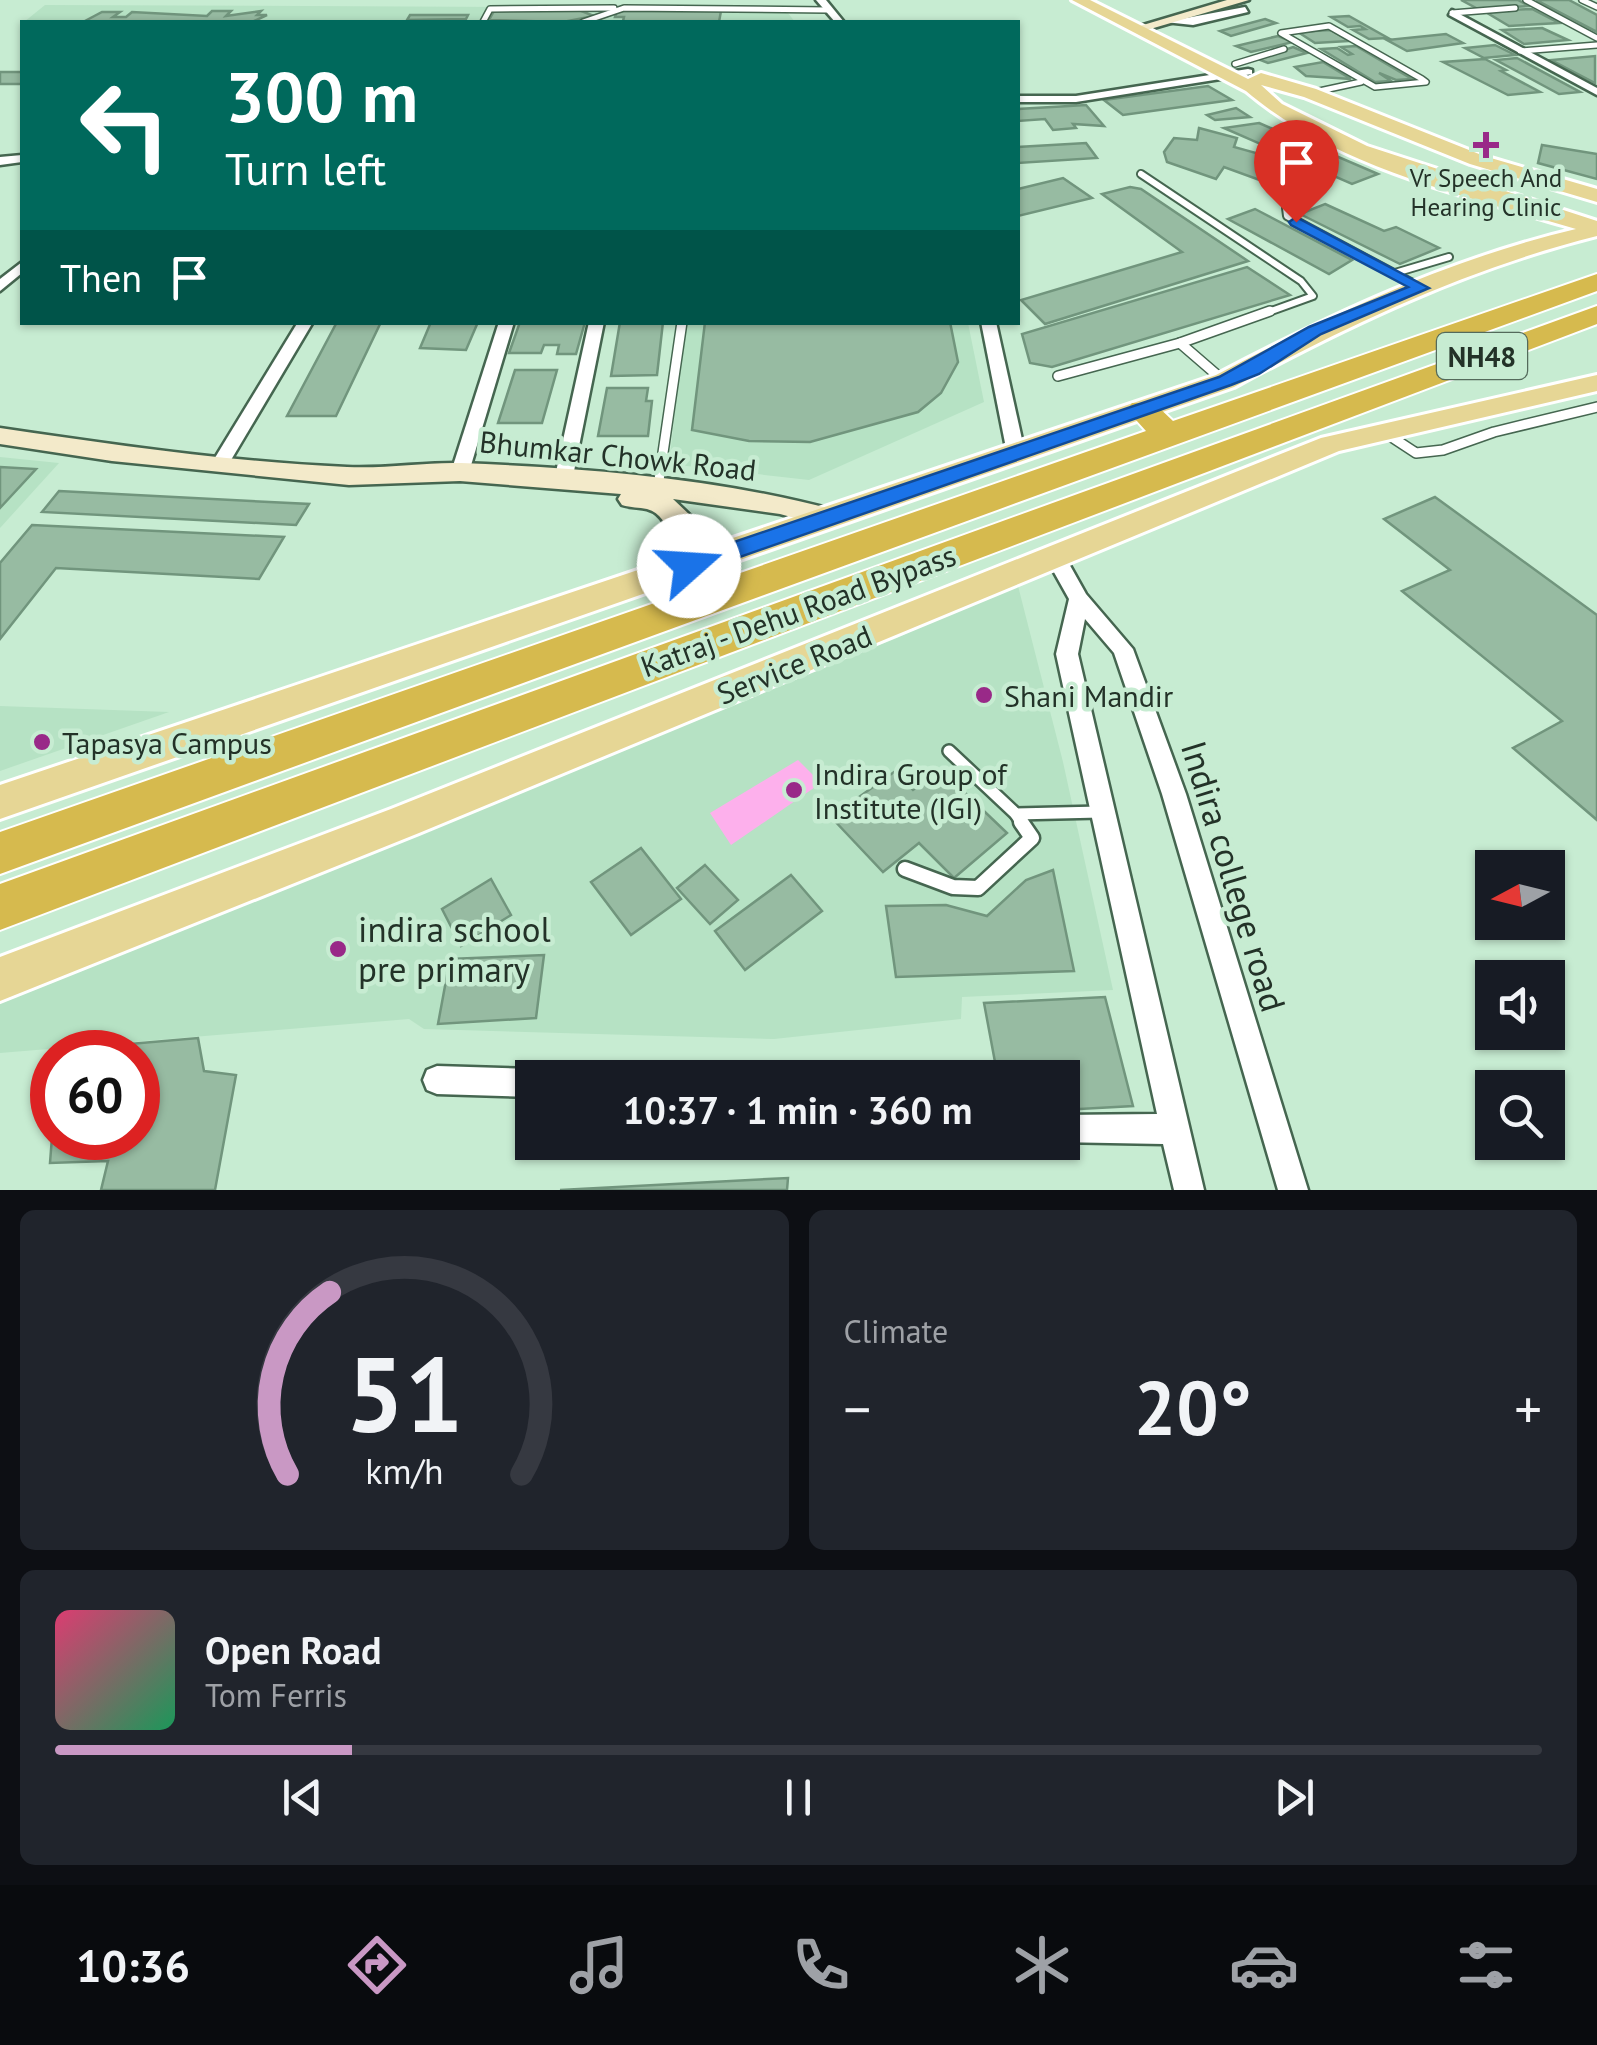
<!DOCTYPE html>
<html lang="en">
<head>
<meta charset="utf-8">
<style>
	body { margin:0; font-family:"PT Sans",sans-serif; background:#20242c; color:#f1f3f6; height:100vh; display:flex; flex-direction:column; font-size:38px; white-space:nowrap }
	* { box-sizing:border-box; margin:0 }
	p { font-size:32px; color:#9ea1a6 }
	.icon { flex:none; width:55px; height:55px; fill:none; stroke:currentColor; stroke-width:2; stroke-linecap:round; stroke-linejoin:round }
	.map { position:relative; height:1190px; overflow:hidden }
	.drawer { display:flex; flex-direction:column; gap:20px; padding:20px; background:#0d0f14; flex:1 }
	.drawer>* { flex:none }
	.hud { position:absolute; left:20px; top:20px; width:1000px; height:305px; border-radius:0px; box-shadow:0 2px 8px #0004; background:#00695c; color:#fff; overflow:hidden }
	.needle { width:65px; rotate:263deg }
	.buttons { position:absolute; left:1475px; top:850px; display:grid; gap:20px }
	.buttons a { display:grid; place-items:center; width:90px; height:90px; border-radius:0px; background:#171b24; box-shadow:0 2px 8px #0004; font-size:50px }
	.speed { position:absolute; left:30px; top:1030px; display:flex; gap:20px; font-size:50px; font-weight:700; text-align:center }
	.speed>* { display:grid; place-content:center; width:130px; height:130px; border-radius:50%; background:#171b24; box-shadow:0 2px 8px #0004; line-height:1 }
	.speed .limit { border:15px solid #d22; background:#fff; color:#111 }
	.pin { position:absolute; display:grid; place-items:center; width:85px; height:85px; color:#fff; margin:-102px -42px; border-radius:50% 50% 50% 0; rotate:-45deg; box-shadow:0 0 10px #0007 }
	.pin .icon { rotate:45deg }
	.me { position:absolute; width:110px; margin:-55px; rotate:71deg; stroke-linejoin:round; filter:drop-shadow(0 0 8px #0008) }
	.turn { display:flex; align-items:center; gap:35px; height:210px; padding:0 40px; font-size:45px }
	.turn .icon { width:130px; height:130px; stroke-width:2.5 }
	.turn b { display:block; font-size:70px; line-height:85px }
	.then { display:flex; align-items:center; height:95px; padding:0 40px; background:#0003; gap:20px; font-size:38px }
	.big { font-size:75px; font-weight:800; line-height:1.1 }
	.drawer .widget { flex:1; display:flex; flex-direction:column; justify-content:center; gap:15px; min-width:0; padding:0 35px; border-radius:15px; background:#20242c }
	.drawer .dial { align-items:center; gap:0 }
	.dial svg { height:260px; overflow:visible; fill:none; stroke:#363941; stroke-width:7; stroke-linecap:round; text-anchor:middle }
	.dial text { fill:#f1f3f6; stroke:none }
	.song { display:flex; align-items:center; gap:30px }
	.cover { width:120px; height:120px; border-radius:15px; background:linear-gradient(135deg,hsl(340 70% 55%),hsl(150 70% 35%)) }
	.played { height:10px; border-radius:5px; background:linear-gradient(90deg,#c998c4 20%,#363941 20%) }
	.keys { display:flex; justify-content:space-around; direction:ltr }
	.heat { display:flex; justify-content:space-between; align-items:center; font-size:55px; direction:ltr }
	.drawer .tiles { flex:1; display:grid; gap:20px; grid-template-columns:1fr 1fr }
	.widget:last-child { grid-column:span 2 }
	.trip { position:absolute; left:515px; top:1060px; width:565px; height:100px; border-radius:0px; background:#171b24; box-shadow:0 2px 8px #0004; font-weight:800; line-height:100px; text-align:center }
	.dock { display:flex; height:160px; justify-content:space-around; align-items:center; background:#090b0e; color:#9ea1a6 }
	.dock .icon { width:70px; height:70px }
	.dock .current { color:#c998c4 }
	.dock b { font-size:45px; color:#f1f3f6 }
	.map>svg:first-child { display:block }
</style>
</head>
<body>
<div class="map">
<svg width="1597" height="1190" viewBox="0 0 1597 1190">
	<rect width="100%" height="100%" fill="#c7ecd2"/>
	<g fill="#b6e2c4">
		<path d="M 45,5 L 784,8 L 795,22 L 24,22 Z"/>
		<path d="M 685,323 L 968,323 L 984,402 L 809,480 L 669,464 Z"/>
		<path d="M 0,457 L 59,463 L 0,528 Z"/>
		<path d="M 1017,582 L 1063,762 L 1113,990 L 962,997 L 961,1019 L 774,1039 L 424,1029 L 409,1019 L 0,1053 L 0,992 L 897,638 Z"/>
		<path d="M 0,706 L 169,712 L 0,771 Z"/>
	</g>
	<path fill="#fdb0ec" d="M 798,760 L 821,783 L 731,845 L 710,813 Z"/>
	<g fill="#97bba2" stroke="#71957d" stroke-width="2.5">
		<path d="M 1461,0 L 1518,0 L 1529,6 L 1478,9 Z"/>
		<path d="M 1536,0 L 1569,0 L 1597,15 L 1597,32 Z"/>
		<path d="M 1532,9 L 1559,23 L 1509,26 L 1484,11 Z"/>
		<path d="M 579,10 L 594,16 L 563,22 L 489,20 L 494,11 Z"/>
		<path d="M 212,11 L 231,11 L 226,16 L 261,11 L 257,15 L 267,15 L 252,22 L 260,22 L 83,22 L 102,12 L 120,12 L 113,17 L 126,17 L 132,12 L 207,16 Z"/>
		<path d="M 617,11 L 721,11 L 719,22 L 623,21 L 624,17 L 615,17 Z"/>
		<path d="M 410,15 L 468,15 L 466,19 L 407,20 Z"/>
		<path d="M 1349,16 L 1388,38 L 1369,39 L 1353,30 L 1365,29 L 1360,26 L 1348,27 L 1331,17 Z"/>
		<path d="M 1265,19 L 1276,23 L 1231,36 L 1220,31 Z"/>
		<path d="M 1542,28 L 1568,40 L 1524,44 L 1502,30 Z"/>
		<path d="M 1331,30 L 1349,41 L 1315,43 L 1298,32 Z"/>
		<path d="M 1446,34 L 1463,43 L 1407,51 L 1387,40 Z"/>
		<path d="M 1278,36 L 1293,42 L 1251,52 L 1236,46 Z"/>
		<path d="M 1495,45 L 1515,55 L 1484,58 L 1465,48 Z"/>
		<path d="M 1356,46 L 1412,79 L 1396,80 L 1379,73 L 1391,81 L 1375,82 L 1321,49 L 1337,48 L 1348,55 L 1352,54 L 1341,47 Z"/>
		<path d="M 1293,47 L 1307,53 L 1268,63 L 1258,59 Z"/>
		<path d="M 1595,56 L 1595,83 L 1551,60 Z"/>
		<path d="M 1517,58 L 1580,92 L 1559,94 L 1496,60 Z"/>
		<path d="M 1485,59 L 1506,70 L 1501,71 L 1540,92 L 1508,95 L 1443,62 Z"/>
		<path d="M 1323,62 L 1351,79 L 1306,76 L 1295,67 Z"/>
		<rect x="0" y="72" width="22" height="12"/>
		<path d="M 1208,86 L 1232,100 L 1123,115 L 1104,100 Z"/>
		<path d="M 1086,105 L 1104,126 L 1073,124 L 1076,128 L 1053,130 L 1045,119 L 1018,121 L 1018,109 Z"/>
		<path d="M 1236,108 L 1250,117 L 1215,120 L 1207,115 Z"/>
		<path d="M 1259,123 L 1378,174 L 1352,184 L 1224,128 Z"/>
		<path d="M 1199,128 L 1237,138 L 1234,147 L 1281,160 L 1265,182 L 1224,167 L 1216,179 L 1167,162 L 1164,152 L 1174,138 L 1197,140 Z"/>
		<path d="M 1086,143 L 1097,158 L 1018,163 L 1018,147 Z"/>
		<path d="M 1542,145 L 1597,154 L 1597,179 L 1538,163 Z"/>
		<path d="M 1063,178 L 1092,198 L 1018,216 L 1018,189 Z"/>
		<path d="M 1130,187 L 1141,189 L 1248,261 L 1045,324 L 1021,300 L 1182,252 L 1102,194 Z"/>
		<path d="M 1325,204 L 1384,231 L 1396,227 L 1439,248 L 1400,264 L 1300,214 Z"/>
		<path d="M 1255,209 L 1352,260 L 1329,274 L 1228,219 Z"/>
		<path d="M 1247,267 L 1290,295 L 1052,367 L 1030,363 L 1022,334 Z"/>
		<path d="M 337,322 L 381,322 L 336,416 L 287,416 Z"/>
		<path d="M 431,322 L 478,322 L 466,350 L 420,348 Z"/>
		<path d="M 520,322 L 585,322 L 576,354 L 557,354 L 559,345 L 544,345 L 541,353 L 509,353 Z"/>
		<path d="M 620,322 L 663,322 L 657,375 L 611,376 Z"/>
		<path d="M 705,322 L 950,322 L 958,362 L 941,393 L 918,412 L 810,442 L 749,441 L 692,430 Z"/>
		<path d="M 515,370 L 557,370 L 542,423 L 498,423 Z"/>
		<path d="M 607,388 L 648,388 L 646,401 L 652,401 L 648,436 L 598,436 Z"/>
		<path d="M 0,467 L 36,469 L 0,508 Z"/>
		<path d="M 59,491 L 309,504 L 296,525 L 42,512 Z"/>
		<path d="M 1435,497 L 1597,615 L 1597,820 L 1513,748 L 1562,721 L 1402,591 L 1450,570 L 1384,519 Z"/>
		<path d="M 32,525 L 284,537 L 259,579 L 56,568 L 0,639 L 0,563 Z"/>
		<path d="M 941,770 L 1007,833 L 954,878 L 919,843 L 883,872 L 831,817 L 894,772 L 913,790 Z"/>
		<path d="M 641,848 L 681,899 L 631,935 L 591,882 Z"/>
		<path d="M 705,865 L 738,900 L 710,924 L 677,888 Z"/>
		<path d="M 1053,870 L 1074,971 L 896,977 L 886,906 L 946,905 L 987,916 L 1026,880 Z"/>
		<path d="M 791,875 L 822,911 L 745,970 L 715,931 Z"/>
		<path d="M 491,879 L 511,915 L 461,946 L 442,909 Z"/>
		<path d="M 544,955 L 536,1018 L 438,1024 L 450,959 Z"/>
		<path d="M 1105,997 L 1133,1106 L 1062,1110 L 1062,1078 L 998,1078 L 984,1003 Z"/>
		<path d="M 198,1038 L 204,1071 L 236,1075 L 215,1190 L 101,1190 L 108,1161 L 50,1163 L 52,1137 L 138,1138 L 138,1052 L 81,1052 L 84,1048 Z"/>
		<path d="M 788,1178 L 787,1190 L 560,1190 Z"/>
	</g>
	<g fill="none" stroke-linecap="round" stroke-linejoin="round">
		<defs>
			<g id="lane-far4">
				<path d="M 1526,0 L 1597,38"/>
				<path d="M 1582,0 L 1597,7"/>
				<path d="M 1452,13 L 1515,8"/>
				<path d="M 483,22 L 490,9 L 614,8"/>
				<path d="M 583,22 L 624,8 L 828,10"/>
				<path d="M 1329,26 L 1422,79 L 1426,82 L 1375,87 L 1281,33 Z"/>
				<path d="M 1520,51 L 1597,45"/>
				<path d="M 1235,64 L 1284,49"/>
				<path d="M 1310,93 L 1361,82"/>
			</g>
			<g id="lane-far3">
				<path d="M 1141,174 L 1301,281 L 1313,296 L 1263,314"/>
				<path d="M 1303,203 L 1286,208 L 1287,216 L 1420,287"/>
				<path d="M 1395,273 L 1449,257"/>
			</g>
			<g id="lane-far2">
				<path d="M 1180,343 L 1224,381"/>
				<path d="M 1058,376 L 1180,343 L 1270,311"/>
				<path d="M 1384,432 L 1416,453 L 1443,450 L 1494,432 L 1597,407"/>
				<path d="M 658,487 L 682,322"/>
			</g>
			<g id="lane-far1">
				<path d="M 949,751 L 1016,814 L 1100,812"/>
				<path d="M 1016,814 L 1023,825"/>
			</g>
			<path id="lane" d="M 905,869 L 953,887 L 978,888 L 1032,838 L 1021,822"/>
			<g id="street">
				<path d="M 816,0 L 826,0 L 844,22 L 835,22 Z"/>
				<path d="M 1245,7 L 1248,12 L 1193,25 L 1165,22 Z"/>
				<path d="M 1452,10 L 1597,88 L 1597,95 L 1449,15 Z"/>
				<path d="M 1248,69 L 1252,70 L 1252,74 L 1076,102 L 1018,102 L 1018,96 L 1076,96 Z"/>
				<path d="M 22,155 L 22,162 L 0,165 L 0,157 Z"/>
				<path d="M 22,262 L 22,273 L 0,291 L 0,279 Z"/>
				<path d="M 298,322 L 313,322 L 228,465 L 216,465 L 213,461 Z"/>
				<path d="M 499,322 L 514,322 L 469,472 L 466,476 L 454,476 L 451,472 Z"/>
				<path d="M 589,322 L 604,322 L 572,481 L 563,487 L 554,481 Z"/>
				<path d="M 981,322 L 996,322 L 1025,453 L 1022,457 L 1016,459 L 1007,453 Z"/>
				<path d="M 1056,551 L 1063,553 L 1086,594 L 1133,649 L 1186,794 L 1308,1190 L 1278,1190 L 1162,794 L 1114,653 L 1085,619 L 1078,654 L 1204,1190 L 1174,1190 L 1163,1144 L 1056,1142 L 1062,1142 L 1062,1115 L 1157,1114 L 1056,654 L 1069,599 L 1046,558 Z"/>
				<path d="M 437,1066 L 532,1069 L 542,1073 L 544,1078 L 532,1078 L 532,1097 L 437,1094 L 427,1090 L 423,1080 L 427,1070 Z"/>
			</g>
			<g id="secondary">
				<path d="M 1227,0 L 1249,0 L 1140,32 L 1133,28 Z"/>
				<path d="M 0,428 C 115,445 232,462 347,467 C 385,469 424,462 461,463 C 586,468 718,478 838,511 L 842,518 L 828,527 L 780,514 L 673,499 L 693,518 L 704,566 L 699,573 L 679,573 C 667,553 675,517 647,509 C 639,507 631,508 622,505 L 618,499 L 621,494 L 460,481 L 349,485 L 112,461 L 0,444 Z"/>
			</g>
			<g id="primary">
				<path d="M 1072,0 L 1090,0 L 1248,79 L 1261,73 L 1316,89 L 1484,156 L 1597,189 L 1597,202 L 1470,164 L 1304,97 L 1261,85 L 1282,104 L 1367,146 L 1597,221 L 1597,236 C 1469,268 1350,324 1234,387 L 0,819 L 0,785 L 1216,375 C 1330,315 1449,259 1576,229 C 1465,196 1335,167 1246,91 Z"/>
				<path d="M 1597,375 L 1597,391 L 1339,451 L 419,833 L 0,1001 L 0,957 L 391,809 L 1321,438 Z"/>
			</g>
			<g id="highway">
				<path d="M 1597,274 L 1597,291 L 0,874 L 0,832 L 1146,431 L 1127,410 L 1132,403 L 1154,403 L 1173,421 Z"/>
				<path d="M 1597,306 L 1597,324 L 0,930 L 0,884 Z"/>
			</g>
		</defs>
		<use href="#lane-far4" stroke="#456650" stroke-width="8"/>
		<use href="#lane-far3" stroke="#456650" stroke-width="10"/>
		<use href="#lane-far2" stroke="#456650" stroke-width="12"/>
		<use href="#lane-far1" stroke="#456650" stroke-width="16"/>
		<use href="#lane" stroke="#456650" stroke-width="19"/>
		<use href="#street" stroke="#456650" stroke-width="5"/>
		<use href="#secondary" stroke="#456650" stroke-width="5"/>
		<use href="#primary" stroke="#fff" stroke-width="6"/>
		<use href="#highway" stroke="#fff" stroke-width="4"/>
		<use href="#lane-far4" stroke="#fff" stroke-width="5"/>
		<use href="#lane-far3" stroke="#fff" stroke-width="6"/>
		<use href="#lane-far2" stroke="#fff" stroke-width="9"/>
		<use href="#lane-far1" stroke="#fff" stroke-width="11"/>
		<use href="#lane" stroke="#fff" stroke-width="14"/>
		<use href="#street" fill="#fff" fill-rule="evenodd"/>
		<use href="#secondary" fill="#f3eaca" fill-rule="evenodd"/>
		<use href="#primary" fill="#e6d695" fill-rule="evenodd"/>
		<use href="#highway" fill="#d6ba4e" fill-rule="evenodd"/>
	</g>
	<path fill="#1a73e8" stroke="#114b97" stroke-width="2.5" d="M 1296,217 L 1429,288 L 1321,334 L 1259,374 L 1231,385 L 697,572 L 689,574 L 678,566 L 681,560 L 1219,377 L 1309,327 L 1408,287 L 1291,225 L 1289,222 Z"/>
	<g fill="#992988" stroke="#c7ecd2" stroke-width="4">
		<path d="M1481 130h10v10h10v10h-10v10h-10v-10h-10v-10h10z"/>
		<circle cx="984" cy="695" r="10"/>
		<circle cx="42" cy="742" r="10"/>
		<circle cx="794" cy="790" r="10"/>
		<circle cx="338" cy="949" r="10"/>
	</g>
	<g text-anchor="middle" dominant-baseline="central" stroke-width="9" stroke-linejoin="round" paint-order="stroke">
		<g font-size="25" fill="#233228" stroke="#c7ecd2">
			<text x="1486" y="178">Vr Speech And<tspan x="1486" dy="29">Hearing Clinic</tspan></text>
		</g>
		<rect fill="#c7ecd2" stroke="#546a5b" stroke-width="2.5" x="1437" y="333" width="90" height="46" rx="8"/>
		<g font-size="28" font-weight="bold" fill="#233228">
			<text x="1482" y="356">NH48</text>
		</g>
		<g font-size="30" fill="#233228" stroke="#c7ecd2">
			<text transform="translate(618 455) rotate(6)">Bhumkar Chowk Road</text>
			<text transform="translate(798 610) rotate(-20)">Katraj - Dehu Road Bypass</text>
			<text transform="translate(794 664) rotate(-22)">Service Road</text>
		</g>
		<g font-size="30" fill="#233228" stroke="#c7ecd2" text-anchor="start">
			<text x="1004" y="695">Shani Mandir</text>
			<text x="62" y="742">Tapasya Campus</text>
			<text x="814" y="773">Indira Group of<tspan x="814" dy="34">Institute (IGI)</tspan></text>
		</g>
		<g font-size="35" fill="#233228" stroke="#c7ecd2">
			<text transform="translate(1234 876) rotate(73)">Indira college road</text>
		</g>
		<g font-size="35" fill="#233228" stroke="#c7ecd2" text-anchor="start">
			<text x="358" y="929">indira school<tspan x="358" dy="40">pre primary</tspan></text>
		</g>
	</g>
</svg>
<div class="buttons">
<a><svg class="needle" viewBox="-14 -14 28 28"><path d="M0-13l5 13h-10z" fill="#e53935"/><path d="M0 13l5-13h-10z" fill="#9ea1a6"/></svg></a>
<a><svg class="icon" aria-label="sound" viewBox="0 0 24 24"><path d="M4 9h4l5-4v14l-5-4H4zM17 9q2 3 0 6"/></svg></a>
<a><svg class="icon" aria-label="search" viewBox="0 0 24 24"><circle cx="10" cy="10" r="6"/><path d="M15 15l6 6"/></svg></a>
</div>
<div class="speed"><div class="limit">60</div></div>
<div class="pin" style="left:1296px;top:222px;background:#d93025"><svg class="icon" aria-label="arrive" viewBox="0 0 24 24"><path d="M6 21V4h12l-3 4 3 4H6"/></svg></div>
<svg class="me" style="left:689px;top:566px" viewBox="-20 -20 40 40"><circle r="19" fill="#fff"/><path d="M0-13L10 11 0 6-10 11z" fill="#1a73e8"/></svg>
<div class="trip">10:37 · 1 min · 360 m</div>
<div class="hud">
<div class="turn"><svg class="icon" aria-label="left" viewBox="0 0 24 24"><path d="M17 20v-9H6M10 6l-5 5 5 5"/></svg><div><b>300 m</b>Turn left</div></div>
<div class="then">Then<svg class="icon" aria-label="arrive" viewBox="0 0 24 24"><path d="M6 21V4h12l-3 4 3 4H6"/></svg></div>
</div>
</div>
<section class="drawer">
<div class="tiles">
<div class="widget dial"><svg viewBox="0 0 100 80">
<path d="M14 69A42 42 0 1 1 86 69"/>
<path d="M14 69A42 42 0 0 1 27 13" stroke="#c998c4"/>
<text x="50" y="56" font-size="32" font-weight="700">51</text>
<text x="50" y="72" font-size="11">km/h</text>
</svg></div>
<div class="widget"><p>Climate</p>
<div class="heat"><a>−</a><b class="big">20°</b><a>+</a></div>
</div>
<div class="widget">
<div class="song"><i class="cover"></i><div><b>Open Road</b><p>Tom Ferris</p></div></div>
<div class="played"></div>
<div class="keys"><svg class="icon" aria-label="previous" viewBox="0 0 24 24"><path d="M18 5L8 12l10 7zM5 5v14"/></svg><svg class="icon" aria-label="pause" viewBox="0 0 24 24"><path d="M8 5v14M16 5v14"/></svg><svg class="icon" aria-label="next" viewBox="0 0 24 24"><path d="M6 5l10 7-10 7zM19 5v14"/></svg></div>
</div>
</div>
</section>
<nav class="dock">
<b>10:36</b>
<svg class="icon current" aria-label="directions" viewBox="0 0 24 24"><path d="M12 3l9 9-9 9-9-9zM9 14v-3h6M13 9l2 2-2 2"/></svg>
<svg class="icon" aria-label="music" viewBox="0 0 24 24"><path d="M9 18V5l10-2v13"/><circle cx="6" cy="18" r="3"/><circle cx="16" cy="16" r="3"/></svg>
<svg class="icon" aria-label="phone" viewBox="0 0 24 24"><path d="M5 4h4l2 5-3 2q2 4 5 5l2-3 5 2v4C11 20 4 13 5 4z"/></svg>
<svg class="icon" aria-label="climate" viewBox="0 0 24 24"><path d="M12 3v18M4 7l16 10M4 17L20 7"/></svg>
<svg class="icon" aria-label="car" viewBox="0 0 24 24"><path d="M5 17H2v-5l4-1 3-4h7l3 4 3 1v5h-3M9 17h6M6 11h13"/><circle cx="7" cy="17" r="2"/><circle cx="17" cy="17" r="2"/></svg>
<svg class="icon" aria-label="filters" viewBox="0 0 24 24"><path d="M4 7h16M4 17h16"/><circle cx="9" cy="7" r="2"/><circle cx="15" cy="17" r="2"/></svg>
</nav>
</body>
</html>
